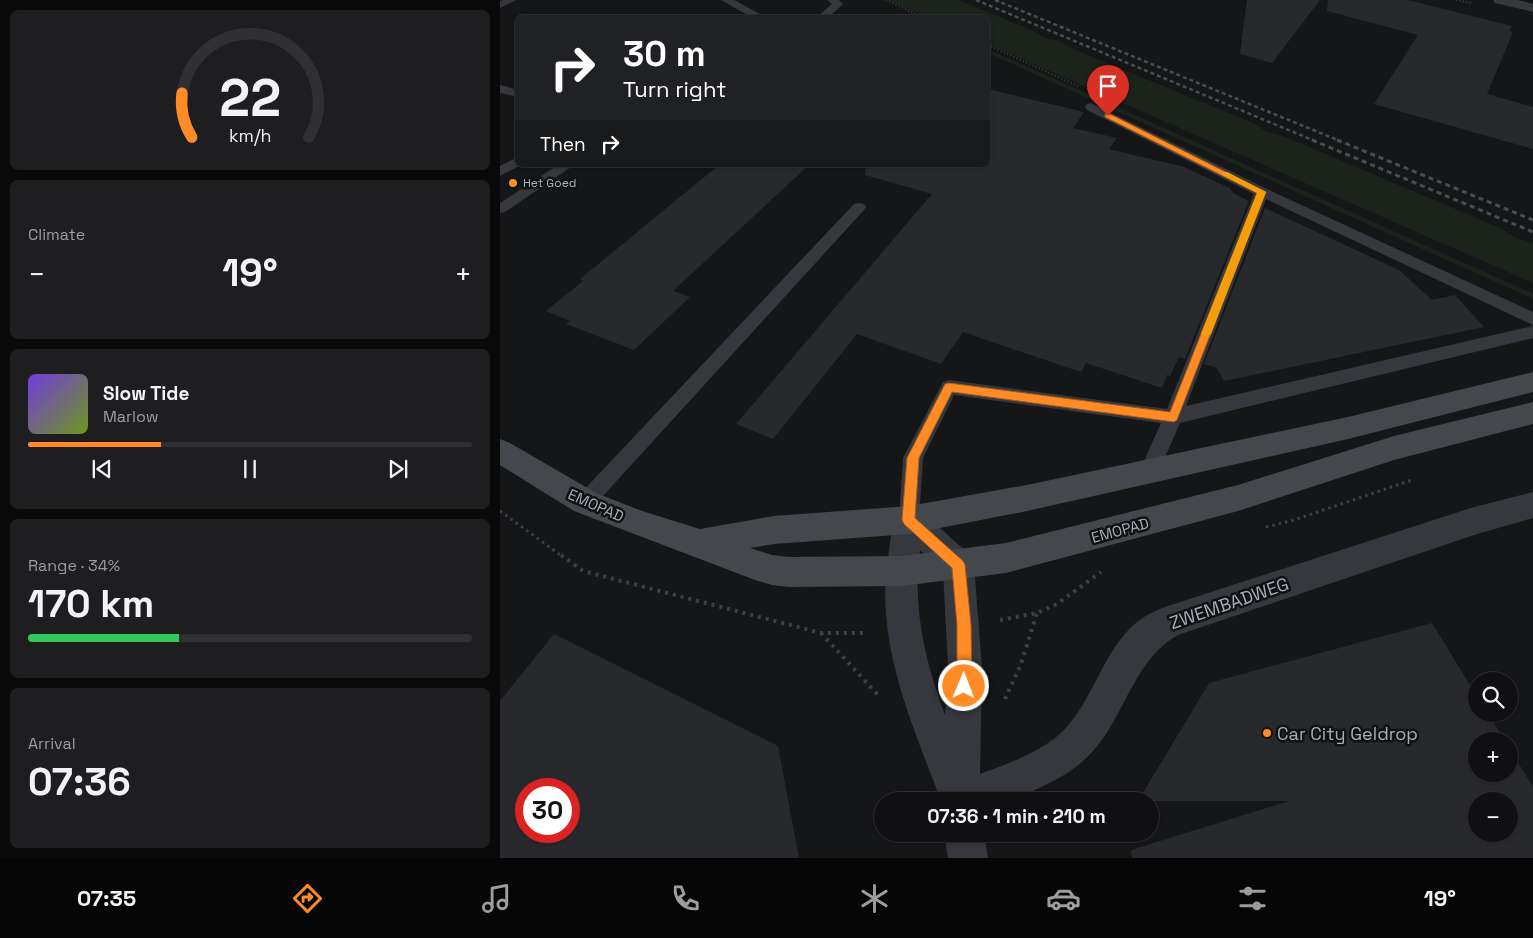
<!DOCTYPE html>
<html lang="en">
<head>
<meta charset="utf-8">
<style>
	body { margin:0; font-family:"Space Grotesk",sans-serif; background:#1e1e20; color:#f1f3f6; height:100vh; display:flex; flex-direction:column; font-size:19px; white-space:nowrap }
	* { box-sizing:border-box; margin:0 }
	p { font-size:16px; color:#9c9d9f }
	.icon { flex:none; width:28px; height:28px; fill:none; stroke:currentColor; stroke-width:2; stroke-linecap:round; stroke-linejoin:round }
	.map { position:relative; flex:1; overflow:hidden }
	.sheet { display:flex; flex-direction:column; gap:10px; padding:10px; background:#09090a; width:500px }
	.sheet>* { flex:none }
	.hud { position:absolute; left:15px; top:15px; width:475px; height:152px; border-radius:8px; box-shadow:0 1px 4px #0004,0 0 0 1px #303032; background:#202124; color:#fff; overflow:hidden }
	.buttons { position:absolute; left:968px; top:672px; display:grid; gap:10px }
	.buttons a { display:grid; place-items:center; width:50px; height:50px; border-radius:50%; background:#101012; box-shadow:0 1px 4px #0004,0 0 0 1px #303032; font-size:25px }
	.speed { position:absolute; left:15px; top:778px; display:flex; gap:10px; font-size:25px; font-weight:700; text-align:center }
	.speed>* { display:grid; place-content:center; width:65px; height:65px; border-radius:50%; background:#101012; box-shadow:0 1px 4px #0004,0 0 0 1px #303032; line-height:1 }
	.speed .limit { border:8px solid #d22; background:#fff; color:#111 }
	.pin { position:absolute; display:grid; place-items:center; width:42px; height:42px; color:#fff; margin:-51px -21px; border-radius:50% 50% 50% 0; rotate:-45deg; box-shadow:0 0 5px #0007 }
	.pin .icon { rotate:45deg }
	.me { position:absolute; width:55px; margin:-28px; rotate:1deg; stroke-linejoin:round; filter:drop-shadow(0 0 4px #0008) }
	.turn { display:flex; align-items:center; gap:18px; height:105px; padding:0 25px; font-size:22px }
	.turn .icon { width:65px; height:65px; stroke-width:2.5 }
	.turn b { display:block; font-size:35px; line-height:42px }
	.then { display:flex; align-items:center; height:48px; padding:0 25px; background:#0003; gap:10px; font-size:19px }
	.big { font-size:38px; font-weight:600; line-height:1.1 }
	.sheet .widget { flex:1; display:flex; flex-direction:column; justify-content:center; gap:8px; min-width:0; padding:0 18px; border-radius:8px; background:#1e1e20 }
	.sheet .dial { align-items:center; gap:0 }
	.dial svg { height:130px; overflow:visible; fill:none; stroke:#303032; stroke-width:7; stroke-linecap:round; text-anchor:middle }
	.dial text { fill:#f1f3f6; stroke:none }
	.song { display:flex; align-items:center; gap:15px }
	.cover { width:60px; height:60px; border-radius:8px; background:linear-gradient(135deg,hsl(260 70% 55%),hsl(80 70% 35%)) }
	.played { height:5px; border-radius:2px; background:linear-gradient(90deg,#ff8b26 30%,#303032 30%) }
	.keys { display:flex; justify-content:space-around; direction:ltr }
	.heat { display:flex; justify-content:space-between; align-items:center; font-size:28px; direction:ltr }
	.charge { height:8px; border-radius:4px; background:linear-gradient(90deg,#34c759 34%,#303032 0) }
	.trip { position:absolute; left:374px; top:792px; width:285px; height:50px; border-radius:25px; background:#101012; box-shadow:0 1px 4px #0004,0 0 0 1px #303032; font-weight:600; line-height:50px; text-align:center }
	.dock { display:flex; height:80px; justify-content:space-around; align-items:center; background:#060607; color:#9c9d9f }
	.dock .icon { width:35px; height:35px }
	.dock .active { color:#ff8b26 }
	.dock b { font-size:22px; color:#f1f3f6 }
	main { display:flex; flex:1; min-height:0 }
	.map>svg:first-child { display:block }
</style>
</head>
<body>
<main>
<section class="sheet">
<div class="widget dial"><svg viewBox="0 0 100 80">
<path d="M14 69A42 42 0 1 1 86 69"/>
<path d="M14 69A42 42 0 0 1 8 42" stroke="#ff8b26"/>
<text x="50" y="56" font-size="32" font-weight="700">22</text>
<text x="50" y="72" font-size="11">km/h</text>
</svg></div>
<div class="widget"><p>Climate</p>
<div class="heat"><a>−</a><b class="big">19°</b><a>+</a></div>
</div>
<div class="widget">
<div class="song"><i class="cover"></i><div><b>Slow Tide</b><p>Marlow</p></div></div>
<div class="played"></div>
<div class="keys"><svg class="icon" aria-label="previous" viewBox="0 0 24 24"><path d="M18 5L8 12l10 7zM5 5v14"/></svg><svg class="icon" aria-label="pause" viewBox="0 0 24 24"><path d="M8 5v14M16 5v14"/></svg><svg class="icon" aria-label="next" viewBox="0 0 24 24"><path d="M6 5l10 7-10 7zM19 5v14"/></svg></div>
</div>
<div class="widget"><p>Range · 34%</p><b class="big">170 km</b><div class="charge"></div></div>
<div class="widget"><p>Arrival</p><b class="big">07:36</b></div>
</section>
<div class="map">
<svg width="1033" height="858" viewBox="0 0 1033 858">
	<rect width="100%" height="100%" fill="#151618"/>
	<g fill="#1b231b">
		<path d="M 387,0 L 459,0 L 534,31 L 548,39 L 559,41 L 578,51 L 758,125 L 765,131 L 786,137 L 1002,229 L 1016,238 L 1033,243 L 1033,283 L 488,44 L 488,18 L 427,17 Z"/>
		<path d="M 488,49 L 1027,291 L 1033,294 L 1033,299 L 488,53 Z"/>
	</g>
	<g fill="#28292c" fill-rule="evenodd">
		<path d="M 747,0 L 820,0 L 772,63 L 740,54 Z"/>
		<path d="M 828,0 L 908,0 L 1012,26 L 1009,31 L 1013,32 L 987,94 L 1033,107 L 1033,149 L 874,104 L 918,35 L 827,11 Z"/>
		<path d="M 488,89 L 584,112 L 573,128 L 617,138 L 609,149 L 684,167 L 730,188 L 733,193 L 749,201 L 685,359 L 679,357 L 670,376 L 667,375 L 662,388 L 586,363 L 581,372 L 463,332 L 441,364 L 357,334 L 273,439 L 236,424 L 432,194 L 365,175 L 366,165 L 488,165 Z"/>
		<path d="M 219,165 L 309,165 L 173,291 L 190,297 L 134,350 L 66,324 L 70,321 L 46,311 L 83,281 L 80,279 Z"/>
		<path d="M 765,208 L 899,270 L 932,300 L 955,295 L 984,327 L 724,381 L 717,368 L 704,364 Z"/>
		<path d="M 932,623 L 976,695 L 976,714 L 988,714 L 1005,741 L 976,741 L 976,774 L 1009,774 L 1009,748 L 1033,787 L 1033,858 L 632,858 L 631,850 L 789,801 L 638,801 L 709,683 ZM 976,801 L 1009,801 L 1009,834 L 976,834 Z"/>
		<path d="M 54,634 L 278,746 L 299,858 L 0,858 L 0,701 ZM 26,789 L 69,789 L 69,831 L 26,831 Z"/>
	</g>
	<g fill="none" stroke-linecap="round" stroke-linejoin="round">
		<g stroke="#3c4044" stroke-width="2" stroke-dasharray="1 2.5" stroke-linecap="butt">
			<path d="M 386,0 L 425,18"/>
			<path d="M 956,0 L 972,3"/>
			<path d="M 488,45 L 578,86"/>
		</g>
		<g stroke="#3c4044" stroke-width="3" stroke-dasharray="2.5 4" stroke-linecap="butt">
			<path d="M 0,511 L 63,557"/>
			<path d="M 766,527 L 794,520 L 912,480"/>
		</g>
		<g stroke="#3c4044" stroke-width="4" stroke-dasharray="3 5" stroke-linecap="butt">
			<path d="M 61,555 L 83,571 L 321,633 L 367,633"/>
			<path d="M 500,620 L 537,613 L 557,604 L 601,572"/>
			<path d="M 321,633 L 378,695"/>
			<path d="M 505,699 L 521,664 L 537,613"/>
		</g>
		<g fill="#36383d" fill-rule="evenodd">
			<path d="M 3,0 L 16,0 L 0,8 L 0,1 Z"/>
			<path d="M 221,0 L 234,0 L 267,18 L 253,18 Z"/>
			<path d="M 327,0 L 339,0 L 343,4 L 328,18 L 316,18 L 332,4 Z"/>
			<path d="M 0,85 L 18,90 L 18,97 L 0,93 Z"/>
			<path d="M 591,103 L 767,189 L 1033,312 L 1033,325 L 766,199 L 686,406 L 1033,326 L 1033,338 L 680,423 L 657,476 L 650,478 L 643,476 L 640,470 L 661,423 L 454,395 L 423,458 L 419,520 L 416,527 L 409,529 L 402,527 L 399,520 L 403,458 L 443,382 L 449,380 L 667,409 L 754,194 L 587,110 L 585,107 L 587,104 Z"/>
			<path d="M 18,157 L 18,165 L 21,165 L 0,176 L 0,166 Z"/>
			<path d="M 58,165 L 74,165 L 5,212 L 0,213 L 0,203 Z"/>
			<path d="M 359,203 L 364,204 L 366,207 L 364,210 L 92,508 L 85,511 L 78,508 L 75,502 L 78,496 L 354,204 Z"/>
		</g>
		<g fill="#36383d" fill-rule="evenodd">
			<path d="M 1033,492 L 1033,518 L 974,535 L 678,635 C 651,650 638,676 624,702 C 601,746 587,766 541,787 C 531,792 520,798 509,801 C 495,805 457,801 441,801 C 411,720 373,639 389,551 C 391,537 392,523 398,510 L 409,506 L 420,510 L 469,554 L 474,565 L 482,667 L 480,774 C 509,763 542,752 564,730 C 594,699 603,650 637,622 C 647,614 659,609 671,605 L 974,507 ZM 420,550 L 443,571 L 448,667 L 445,715 C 425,662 412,606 420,550 Z"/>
			<path d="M 444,834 L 484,834 L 488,858 L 448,858 Z"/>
		</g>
		<path fill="#36383d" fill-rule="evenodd" d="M 993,0 L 1018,0 L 1033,4 L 1033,12 L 995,3 Z"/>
		<path fill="#44484d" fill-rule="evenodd" d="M 1033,372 L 1033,392 L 848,439 L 527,511 L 409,534 L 274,544 L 250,548 L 272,555 L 289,557 L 401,556 L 506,543 L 738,485 L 894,436 L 1033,402 L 1033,424 L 894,460 L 738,511 L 506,573 L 401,586 L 289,587 L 272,585 L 255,580 L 74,511 L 0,465 L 0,439 L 10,443 L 96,493 L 142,511 L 200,529 L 274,516 L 409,506 L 527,485 L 848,417 Z"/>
		<g stroke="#494d52" stroke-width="2.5" stroke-dasharray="4 3" stroke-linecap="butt">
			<path d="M 476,0 L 815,141"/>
			<path d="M 495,0 L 840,141"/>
		</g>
		<g stroke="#494d52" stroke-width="3" stroke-dasharray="5 4" stroke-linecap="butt">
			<path d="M 812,140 L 1033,232"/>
			<path d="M 837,140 L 1033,220"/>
		</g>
	</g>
	<path fill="#ff8b26" stroke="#a65a19" d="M 605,114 L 610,114 L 766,192 L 677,420 L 674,422 L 452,392 L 419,458 L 415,518 L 463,561 L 465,565 L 471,625 L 472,686 L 470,691 L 464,693 L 459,691 L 457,686 L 457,625 L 452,568 L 404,524 L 402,520 L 407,458 L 445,384 L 449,383 L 670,412 L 757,193 L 605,117 Z"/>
	<path fill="#f59e0b" d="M 722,172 L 727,172 L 766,192 L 711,334 L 706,338 L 701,334 L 757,193 L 722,175 Z"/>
	<g fill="#ff8b26" stroke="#101113" stroke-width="2">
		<circle cx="13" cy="183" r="5"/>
		<circle cx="767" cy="733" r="5"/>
	</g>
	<g text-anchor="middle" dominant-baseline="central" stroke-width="5" stroke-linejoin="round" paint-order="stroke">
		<g font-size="12" fill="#a6afb9" stroke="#101113" text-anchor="start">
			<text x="23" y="183">Het Goed</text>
		</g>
		<g font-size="15" fill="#a6afb9" stroke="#101113">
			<text transform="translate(96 505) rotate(24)">EMOPAD</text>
			<text transform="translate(620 530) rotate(-15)">EMOPAD</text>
		</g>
		<g font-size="18" fill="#a6afb9" stroke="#101113">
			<text transform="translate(729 603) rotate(-19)">ZWEMBADWEG</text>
		</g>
		<g font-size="18" fill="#a6afb9" stroke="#101113" text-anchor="start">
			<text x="777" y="733">Car City Geldrop</text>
		</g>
	</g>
</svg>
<div class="buttons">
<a><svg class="icon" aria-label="search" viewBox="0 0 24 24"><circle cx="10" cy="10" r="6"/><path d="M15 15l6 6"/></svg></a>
<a>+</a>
<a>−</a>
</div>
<div class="speed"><div class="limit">30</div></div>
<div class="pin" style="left:608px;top:116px;background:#d93025"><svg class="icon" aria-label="arrive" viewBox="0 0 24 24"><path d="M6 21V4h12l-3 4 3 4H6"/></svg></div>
<svg class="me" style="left:464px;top:686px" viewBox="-20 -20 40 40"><circle r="17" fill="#ff8b26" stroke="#fff" stroke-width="3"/><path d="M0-11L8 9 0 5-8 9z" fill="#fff"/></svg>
<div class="trip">07:36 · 1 min · 210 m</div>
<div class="hud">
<div class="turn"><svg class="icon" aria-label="right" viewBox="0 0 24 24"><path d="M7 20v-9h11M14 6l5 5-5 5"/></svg><div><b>30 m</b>Turn right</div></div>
<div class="then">Then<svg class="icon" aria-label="right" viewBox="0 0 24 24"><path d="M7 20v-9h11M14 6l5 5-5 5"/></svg></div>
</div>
</div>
</main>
<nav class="dock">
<b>07:35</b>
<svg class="icon active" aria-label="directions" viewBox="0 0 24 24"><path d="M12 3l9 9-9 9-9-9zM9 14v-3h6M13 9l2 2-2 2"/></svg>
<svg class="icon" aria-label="music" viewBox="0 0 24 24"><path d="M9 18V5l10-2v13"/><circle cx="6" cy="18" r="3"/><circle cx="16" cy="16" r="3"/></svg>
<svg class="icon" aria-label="phone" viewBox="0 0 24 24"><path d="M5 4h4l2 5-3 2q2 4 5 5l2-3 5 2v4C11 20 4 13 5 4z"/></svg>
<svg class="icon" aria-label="climate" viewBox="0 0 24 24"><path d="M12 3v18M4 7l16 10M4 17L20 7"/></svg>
<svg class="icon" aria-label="car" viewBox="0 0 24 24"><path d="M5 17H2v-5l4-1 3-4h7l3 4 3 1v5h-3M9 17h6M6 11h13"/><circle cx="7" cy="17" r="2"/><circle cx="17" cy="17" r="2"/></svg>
<svg class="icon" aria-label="filters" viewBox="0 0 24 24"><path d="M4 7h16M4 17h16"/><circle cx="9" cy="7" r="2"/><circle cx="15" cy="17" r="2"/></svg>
<b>19°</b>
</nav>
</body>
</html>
